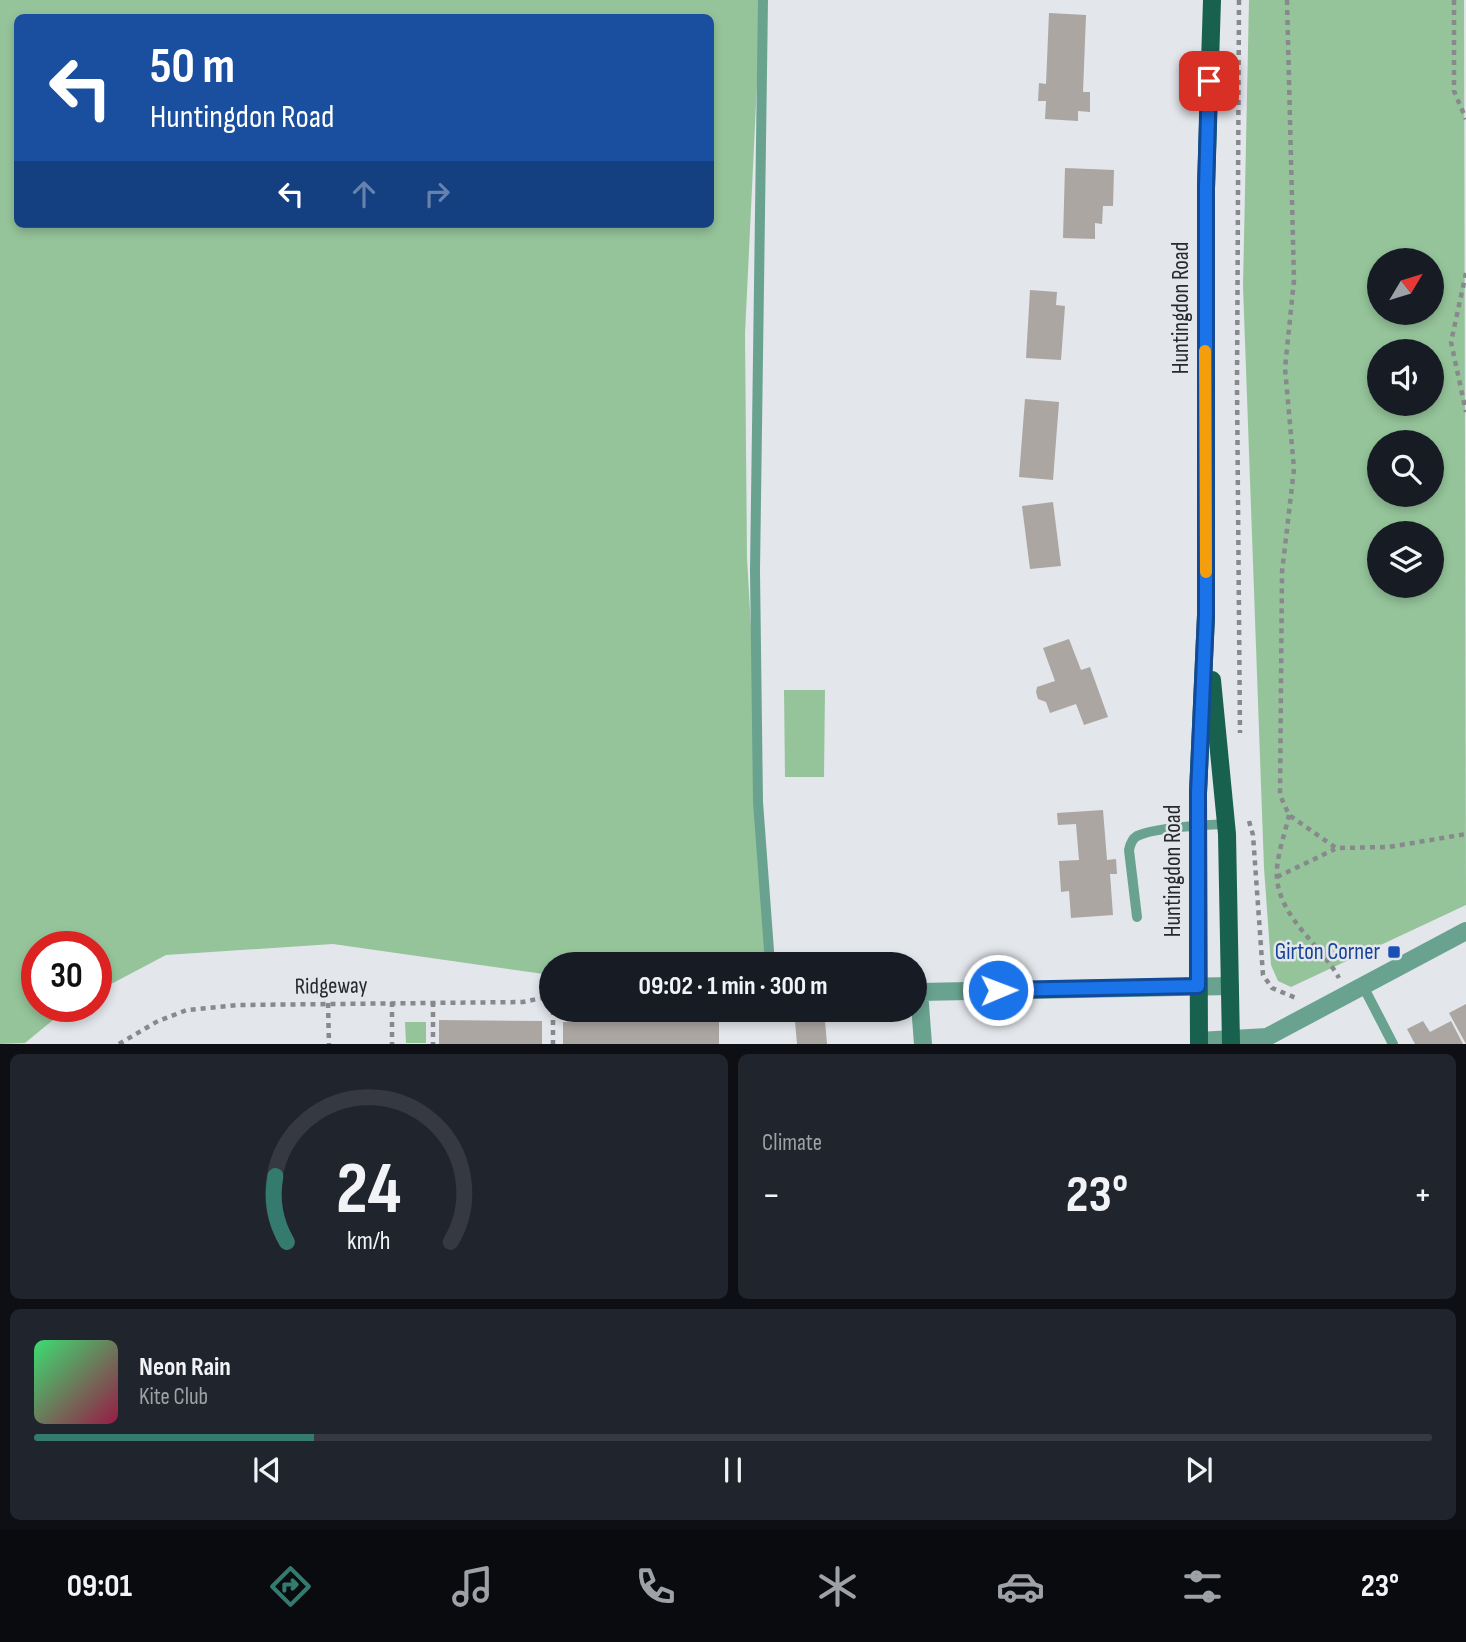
<!DOCTYPE html>
<html lang="en">
<head>
<meta charset="utf-8">
<style>
	body { margin:0; font-family:"Sofia Sans Condensed",sans-serif; background:#20242c; color:#f1f3f6; height:100vh; display:flex; flex-direction:column; font-size:26px; white-space:nowrap }
	* { box-sizing:border-box; margin:0 }
	p { font-size:23px; color:#9ea1a6 }
	.icon { flex:none; width:38px; height:38px; fill:none; stroke:currentColor; stroke-width:2; stroke-linecap:round; stroke-linejoin:round }
	.map { position:relative; height:1044px; overflow:hidden }
	.side { display:flex; flex-direction:column; gap:10px; padding:10px; background:#0d0f14; flex:1 }
	.side>* { flex:none }
	.guide { position:absolute; left:14px; top:14px; width:700px; height:214px; border-radius:10px; box-shadow:0 4px 10px #0003; background:#1a4fa0; color:#fff; overflow:hidden }
	.needle { width:46px; rotate:52deg }
	.tools { position:absolute; left:1367px; top:248px; display:grid; gap:14px }
	.tools a { display:grid; place-items:center; width:77px; height:77px; border-radius:50%; background:#171b24; box-shadow:0 4px 10px #0003; font-size:35px }
	.speed { position:absolute; left:21px; top:931px; display:flex; gap:14px; font-size:35px; font-weight:700; text-align:center }
	.speed>* { display:grid; place-content:center; width:91px; height:91px; border-radius:50%; background:#171b24; box-shadow:0 4px 10px #0003; line-height:1 }
	.speed .limit { border:10px solid #d22; background:#fff; color:#111 }
	.pin { position:absolute; display:grid; place-items:center; width:60px; height:60px; color:#fff; margin:-30px; border-radius:14px; box-shadow:0 4px 10px #0006 }
	.me { position:absolute; width:77px; margin:-38px; rotate:89deg; stroke-linejoin:round; filter:drop-shadow(0 0 5px #0008) }
	.turn { display:flex; align-items:center; gap:24px; height:147px; padding:0 21px; font-size:32px }
	.turn .icon { width:91px; height:91px; stroke-width:2.5 }
	.turn b { display:block; font-size:49px; line-height:60px }
	.lanes { display:flex; align-items:center; height:66px; padding:0 21px; background:#0003; justify-content:center; gap:35px; direction:ltr }
	.lanes .off { opacity:.35 }
	.big { font-size:52px; font-weight:700; line-height:1.1 }
	.side .card { flex:1; display:flex; flex-direction:column; justify-content:center; gap:10px; min-width:0; padding:0 24px; border-radius:10px; background:#20242c }
	.side .dial { align-items:center; gap:0 }
	.dial svg { height:182px; overflow:visible; fill:none; stroke:#363941; stroke-width:7; stroke-linecap:round; text-anchor:middle }
	.dial text { fill:#f1f3f6; stroke:none }
	.song { display:flex; align-items:center; gap:21px }
	.cover { width:84px; height:84px; border-radius:10px; background:linear-gradient(135deg,hsl(140 70% 55%),hsl(340 70% 35%)) }
	.played { height:7px; border-radius:4px; background:linear-gradient(90deg,#357a6f 20%,#363941 20%) }
	.keys { display:flex; justify-content:space-around; direction:ltr }
	.heat { display:flex; justify-content:space-between; align-items:center; font-size:38px; direction:ltr }
	.side .tiles { flex:1; display:grid; gap:10px; grid-template-columns:1fr 1fr }
	.card:last-child { grid-column:span 2 }
	.trip { position:absolute; left:539px; top:952px; width:388px; height:70px; border-radius:35px; background:#171b24; box-shadow:0 4px 10px #0003; font-weight:700; line-height:70px; text-align:center }
	.dock { display:flex; height:112px; justify-content:space-around; align-items:center; background:#090b0e; color:#9ea1a6 }
	.dock .icon { width:49px; height:49px }
	.dock .current { color:#357a6f }
	.dock b { font-size:32px; color:#f1f3f6 }
	.map>svg:first-child { display:block }
</style>
</head>
<body>
<div class="map">
<svg width="1466" height="1044" viewBox="0 0 1466 1044">
	<rect width="100%" height="100%" fill="#e3e6eb"/>
	<g fill="#95c49a" fill-rule="evenodd">
		<path d="M 0,0 L 761,0 L 745,334 L 747,558 L 770,964 L 551,964 L 551,975 L 333,944 L 166,955 L 96,992 L 96,947 L 37,947 L 37,1006 L 70,1006 L 25,1043 L 0,1044 ZM 18,18 L 710,18 L 710,224 L 18,224 Z"/>
		<path d="M 1249,0 L 1464,0 L 1466,905 L 1291,987 L 1278,981 L 1271,965 L 1264,868 L 1243,286 ZM 1379,261 L 1432,261 L 1432,313 L 1379,313 ZM 1379,352 L 1432,352 L 1432,404 L 1379,404 ZM 1379,443 L 1432,443 L 1432,495 L 1379,495 ZM 1379,534 L 1432,534 L 1432,586 L 1379,586 Z"/>
		<path d="M 784,690 L 825,690 L 824,777 L 785,777 Z"/>
		<path d="M 405,1022 L 426,1022 L 426,1043 L 406,1043 Z"/>
	</g>
	<g fill="#aba6a2">
		<path d="M 1049,13 L 1086,15 L 1083,92 L 1090,92 L 1090,112 L 1078,111 L 1078,121 L 1045,119 L 1046,101 L 1038,101 L 1039,83 L 1046,84 Z"/>
		<path d="M 1065,168 L 1114,170 L 1113,206 L 1103,206 L 1102,224 L 1095,223 L 1095,239 L 1063,238 Z"/>
		<path d="M 1030,290 L 1057,292 L 1056,305 L 1065,306 L 1061,360 L 1026,358 Z"/>
		<path d="M 1025,399 L 1059,402 L 1053,480 L 1019,477 Z"/>
		<path d="M 1053,502 L 1061,566 L 1030,569 L 1022,506 Z"/>
		<path d="M 1069,639 L 1081,670 L 1090,667 L 1108,717 L 1084,725 L 1076,704 L 1050,713 L 1046,702 L 1038,699 L 1036,692 L 1037,687 L 1055,681 L 1043,648 Z"/>
		<path d="M 1103,810 L 1107,860 L 1116,859 L 1117,874 L 1110,874 L 1113,915 L 1071,918 L 1069,891 L 1061,892 L 1059,861 L 1079,860 L 1076,824 L 1058,825 L 1057,813 Z"/>
		<path d="M 1466,1004 L 1466,1044 L 1449,1013 Z"/>
		<path d="M 794,1010 L 824,1010 L 827,1044 L 797,1044 Z"/>
		<path d="M 439,1020 L 542,1021 L 542,1044 L 439,1044 Z"/>
		<path d="M 1423,1021 L 1430,1032 L 1451,1021 L 1463,1044 L 1415,1044 L 1407,1029 Z"/>
		<rect x="563" y="1022" width="156" height="22"/>
	</g>
	<g fill="none" stroke-linecap="round" stroke-linejoin="round">
		<g stroke="#87898c" stroke-width="4.5" stroke-dasharray="5 5" stroke-linecap="butt">
			<path d="M 1239,0 L 1237,385 L 1240,733"/>
			<path d="M 1287,0 L 1294,280 L 1285,368 L 1294,469 L 1282,572 L 1280,795 L 1289,815 L 1336,848 L 1389,847 L 1466,834"/>
			<path d="M 1454,0 L 1454,91 L 1466,119"/>
			<path d="M 1466,273 L 1451,342 L 1466,412"/>
			<path d="M 1289,815 C 1285,834 1275,860 1277,879 C 1281,919 1320,944 1339,978"/>
			<path d="M 1249,821 L 1253,835 L 1263,975 L 1272,988 L 1296,998"/>
			<path d="M 1277,877 L 1335,849"/>
			<path d="M 392,1002 L 392,1044"/>
			<path d="M 433,1002 L 433,1044"/>
			<path d="M 328,1003 L 329,1044"/>
			<path d="M 553,1010 L 553,1044"/>
			<path d="M 119,1044 L 158,1021 L 187,1010 L 239,1005 L 523,1002 L 551,996"/>
		</g>
		<g stroke="#69a390" stroke-width="10">
			<path d="M 763,0 L 755,571 L 758,802 L 770,964"/>
			<path d="M 1137,917 L 1129,850 C 1130,845 1132,839 1137,836 C 1155,827 1205,825 1226,824"/>
			<path d="M 1363,986 L 1393,1044"/>
		</g>
		<path stroke="#69a390" stroke-width="18" d="M 923,1044 L 919,992 L 1230,986"/>
		<path stroke="#69a390" stroke-width="18" d="M 1199,1041 L 1267,1037 L 1466,931"/>
		<g stroke="#19614f" stroke-width="18">
			<path d="M 1212,680 L 1227,834 L 1231,1044"/>
			<path d="M 1199,1044 L 1198,793 L 1206,616 L 1206,188 L 1212,0"/>
		</g>
	</g>
	<g fill="none" stroke-linecap="round" stroke-linejoin="round">
		<defs>
			<path id="route" d="M 998,990 L 1198,986 L 1198,793 L 1206,615 L 1206,188 L 1209,81"/>
		</defs>
		<use href="#route" stroke="#114b97" stroke-width="18"/>
		<use href="#route" stroke="#1a73e8" stroke-width="12"/>
		<path stroke="#f59e0b" stroke-width="12" d="M 1205,351 L 1206,572"/>
	</g>
	<rect fill="#1a4fb4" stroke="#e3e6eb" stroke-width="2.5" x="1387" y="945" width="14" height="14" rx="3.5"/>
	<g text-anchor="middle" dominant-baseline="central" stroke-width="5" stroke-linejoin="round" paint-order="stroke">
		<g font-size="23" fill="#28292b" stroke="#e3e6eb">
			<text transform="translate(1181 308) rotate(-90)">Huntingdon Road</text>
			<text transform="translate(1173 871) rotate(-90)">Huntingdon Road</text>
			<text transform="translate(331 986) rotate(-1)">Ridgeway</text>
		</g>
		<g font-size="23" fill="#164399" stroke="#e3e6eb" text-anchor="end">
			<text x="1380" y="952">Girton Corner</text>
		</g>
	</g>
</svg>
<div class="tools">
<a><svg class="needle" viewBox="-14 -14 28 28"><path d="M0-13l5 13h-10z" fill="#e53935"/><path d="M0 13l5-13h-10z" fill="#9ea1a6"/></svg></a>
<a><svg class="icon" aria-label="sound" viewBox="0 0 24 24"><path d="M4 9h4l5-4v14l-5-4H4zM17 9q2 3 0 6"/></svg></a>
<a><svg class="icon" aria-label="search" viewBox="0 0 24 24"><circle cx="10" cy="10" r="6"/><path d="M15 15l6 6"/></svg></a>
<a><svg class="icon" aria-label="layers" viewBox="0 0 24 24"><path d="M12 4l9 5-9 5-9-5zM3 14l9 5 9-5"/></svg></a>
</div>
<div class="speed"><div class="limit">30</div></div>
<div class="pin" style="left:1209px;top:81px;background:#d93025"><svg class="icon" aria-label="arrive" viewBox="0 0 24 24"><path d="M6 21V4h12l-3 4 3 4H6"/></svg></div>
<svg class="me" style="left:998px;top:990px" viewBox="-20 -20 40 40"><circle r="17" fill="#1a73e8" stroke="#fff" stroke-width="3"/><path d="M0-11L8 9 0 5-8 9z" fill="#fff"/></svg>
<div class="trip">09:02 · 1 min · 300 m</div>
<div class="guide">
<div class="turn"><svg class="icon" aria-label="left" viewBox="0 0 24 24"><path d="M17 20v-9H6M10 6l-5 5 5 5"/></svg><div><b>50 m</b>Huntingdon Road</div></div>
<div class="lanes"><svg class="icon" aria-label="left" viewBox="0 0 24 24"><path d="M17 20v-9H6M10 6l-5 5 5 5"/></svg><svg class="icon off" aria-label="ahead" viewBox="0 0 24 24"><path d="M12 20V5M6 11l6-6 6 6"/></svg><svg class="icon off" aria-label="right" viewBox="0 0 24 24"><path d="M7 20v-9h11M14 6l5 5-5 5"/></svg></div>
</div>
</div>
<section class="side">
<div class="tiles">
<div class="card dial"><svg viewBox="0 0 100 80">
<path d="M14 69A42 42 0 1 1 86 69"/>
<path d="M14 69A42 42 0 0 1 9 40" stroke="#357a6f"/>
<text x="50" y="56" font-size="32" font-weight="700">24</text>
<text x="50" y="72" font-size="11">km/h</text>
</svg></div>
<div class="card"><p>Climate</p>
<div class="heat"><a>−</a><b class="big">23°</b><a>+</a></div>
</div>
<div class="card">
<div class="song"><i class="cover"></i><div><b>Neon Rain</b><p>Kite Club</p></div></div>
<div class="played"></div>
<div class="keys"><svg class="icon" aria-label="previous" viewBox="0 0 24 24"><path d="M18 5L8 12l10 7zM5 5v14"/></svg><svg class="icon" aria-label="pause" viewBox="0 0 24 24"><path d="M8 5v14M16 5v14"/></svg><svg class="icon" aria-label="next" viewBox="0 0 24 24"><path d="M6 5l10 7-10 7zM19 5v14"/></svg></div>
</div>
</div>
</section>
<nav class="dock">
<b>09:01</b>
<svg class="icon current" aria-label="directions" viewBox="0 0 24 24"><path d="M12 3l9 9-9 9-9-9zM9 14v-3h6M13 9l2 2-2 2"/></svg>
<svg class="icon" aria-label="music" viewBox="0 0 24 24"><path d="M9 18V5l10-2v13"/><circle cx="6" cy="18" r="3"/><circle cx="16" cy="16" r="3"/></svg>
<svg class="icon" aria-label="phone" viewBox="0 0 24 24"><path d="M5 4h4l2 5-3 2q2 4 5 5l2-3 5 2v4C11 20 4 13 5 4z"/></svg>
<svg class="icon" aria-label="climate" viewBox="0 0 24 24"><path d="M12 3v18M4 7l16 10M4 17L20 7"/></svg>
<svg class="icon" aria-label="car" viewBox="0 0 24 24"><path d="M5 17H2v-5l4-1 3-4h7l3 4 3 1v5h-3M9 17h6M6 11h13"/><circle cx="7" cy="17" r="2"/><circle cx="17" cy="17" r="2"/></svg>
<svg class="icon" aria-label="filters" viewBox="0 0 24 24"><path d="M4 7h16M4 17h16"/><circle cx="9" cy="7" r="2"/><circle cx="15" cy="17" r="2"/></svg>
<b>23°</b>
</nav>
</body>
</html>
